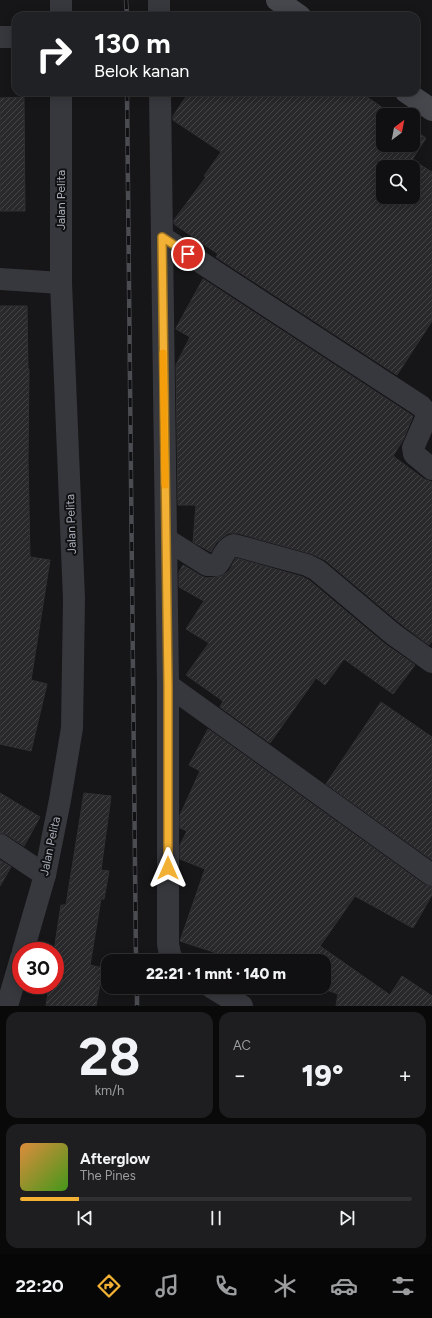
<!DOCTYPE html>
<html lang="id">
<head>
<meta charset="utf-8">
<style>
	body { margin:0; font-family:Figtree,sans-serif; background:#1e1e20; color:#f1f3f6; height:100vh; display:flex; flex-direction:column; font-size:15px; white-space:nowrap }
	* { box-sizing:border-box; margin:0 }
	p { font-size:13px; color:#9c9d9f }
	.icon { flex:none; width:22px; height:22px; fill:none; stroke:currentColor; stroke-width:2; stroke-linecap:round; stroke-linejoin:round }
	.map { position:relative; height:1006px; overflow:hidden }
	.drawer { display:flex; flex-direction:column; gap:6px; padding:6px; background:#09090a; flex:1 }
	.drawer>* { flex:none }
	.banner { position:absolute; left:12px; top:12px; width:408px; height:84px; border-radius:12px; box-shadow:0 2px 10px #0003,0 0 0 1px #303032; background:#202124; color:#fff; overflow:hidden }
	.needle { width:26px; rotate:32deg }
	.controls { position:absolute; left:376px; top:108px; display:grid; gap:8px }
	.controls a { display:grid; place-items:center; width:44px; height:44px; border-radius:8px; background:#101012; box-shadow:0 2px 10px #0003,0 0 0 1px #303032; font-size:20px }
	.speed { position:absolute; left:12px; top:942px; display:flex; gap:8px; font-size:20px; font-weight:700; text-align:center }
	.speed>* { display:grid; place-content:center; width:52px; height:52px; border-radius:50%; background:#101012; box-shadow:0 2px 10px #0003,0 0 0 1px #303032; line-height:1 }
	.speed .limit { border:6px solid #d22; background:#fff; color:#111 }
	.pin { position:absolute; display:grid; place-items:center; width:34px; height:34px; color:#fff; margin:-17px; border:2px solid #fff; border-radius:50%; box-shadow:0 1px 4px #0007 }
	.me { position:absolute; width:44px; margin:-22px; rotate:0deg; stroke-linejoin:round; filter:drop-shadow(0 0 3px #0008) }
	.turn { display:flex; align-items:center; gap:14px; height:84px; padding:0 16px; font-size:18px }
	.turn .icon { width:52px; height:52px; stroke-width:2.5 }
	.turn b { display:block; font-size:28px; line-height:34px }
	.big { font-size:30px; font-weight:800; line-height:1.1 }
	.drawer .tile { flex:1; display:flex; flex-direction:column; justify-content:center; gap:6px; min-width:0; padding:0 14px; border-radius:12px; background:#1e1e20 }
	.drawer .dial { align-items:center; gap:0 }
	.dial b { font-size:52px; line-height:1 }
	.song { display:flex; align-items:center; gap:12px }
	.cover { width:48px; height:48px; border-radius:6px; background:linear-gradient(135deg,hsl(30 70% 55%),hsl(100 70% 35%)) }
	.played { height:4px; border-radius:2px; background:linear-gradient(90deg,#f2b134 15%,#303032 15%) }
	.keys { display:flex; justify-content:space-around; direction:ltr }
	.heat { display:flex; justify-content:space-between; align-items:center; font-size:22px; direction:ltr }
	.drawer .tiles { flex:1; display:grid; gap:6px; grid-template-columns:1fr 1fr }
	.tile:last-child { grid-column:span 2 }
	.trip { position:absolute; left:101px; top:954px; width:230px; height:40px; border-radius:12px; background:#101012; box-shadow:0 2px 10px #0003,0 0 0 1px #303032; font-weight:800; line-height:40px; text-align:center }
	.tabs { display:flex; height:64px; justify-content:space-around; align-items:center; background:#060607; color:#9c9d9f }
	.tabs .icon { width:28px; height:28px }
	.tabs .active { color:#f2b134 }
	.tabs b { font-size:18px; color:#f1f3f6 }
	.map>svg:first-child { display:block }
</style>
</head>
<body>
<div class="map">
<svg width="432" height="1006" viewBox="0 0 432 1006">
	<defs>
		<pattern id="building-hatch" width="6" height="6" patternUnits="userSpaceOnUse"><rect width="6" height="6" fill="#29292c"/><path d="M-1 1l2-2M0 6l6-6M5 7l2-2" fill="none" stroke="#454548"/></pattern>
	</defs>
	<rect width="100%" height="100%" fill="#161618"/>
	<g fill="url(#building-hatch)" stroke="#303034" fill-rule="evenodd">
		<path d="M 189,92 L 360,92 L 393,115 L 383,115 L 383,145 L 413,145 L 413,129 L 426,138 L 412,160 L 432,172 L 432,321 L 397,375 L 216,257 L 218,254 L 174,224 L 174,220 L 206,177 L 204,176 L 221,152 L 173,120 L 173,116 ZM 383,167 L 413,167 L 413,197 L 383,197 Z"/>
		<path d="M 24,97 L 25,211 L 0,211 L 0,98 Z"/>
		<path d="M 203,279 L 413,416 L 403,440 L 393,456 L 424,479 L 432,482 L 432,641 L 429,645 L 401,624 L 325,560 L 312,554 L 237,533 L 229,533 L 223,537 L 216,543 L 211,552 L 193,542 L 196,505 L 178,505 L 176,365 L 190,337 L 176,329 L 176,328 Z"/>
		<path d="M 0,306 L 27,306 L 28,369 L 29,369 L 28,460 L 30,557 L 50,560 L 31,680 L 47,684 L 31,751 L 0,744 Z"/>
		<path d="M 236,558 L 303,577 L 310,581 L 385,644 L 415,665 L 393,694 L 344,659 L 325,685 L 316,678 L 270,743 L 220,707 L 223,701 L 186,675 L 209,643 L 186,629 L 204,601 L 179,587 L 179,572 L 183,565 L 201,576 L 207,578 L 222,576 L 229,571 Z"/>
		<path d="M 381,702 L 432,737 L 432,860 L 326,784 Z"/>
		<path d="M 208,729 L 425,885 L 432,887 L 432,895 L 413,928 L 355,896 L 320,946 L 390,995 L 402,976 L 432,996 L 432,1006 L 336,1006 L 338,994 L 318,987 L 324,987 L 324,961 L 241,961 L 180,941 L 205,869 L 180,859 L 180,845 L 187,831 L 180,828 L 180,815 L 200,771 L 189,765 Z"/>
		<path d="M 0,793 L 40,817 L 24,846 L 7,835 L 0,833 Z"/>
		<path d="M 84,793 L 111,796 L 101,870 L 109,871 L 104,899 L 101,899 L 90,965 L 103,968 L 96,1006 L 46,1006 L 49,985 L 55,985 L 55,951 L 54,951 L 61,905 L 66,905 Z"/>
		<path d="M 0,860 L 11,867 L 0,886 Z"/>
	</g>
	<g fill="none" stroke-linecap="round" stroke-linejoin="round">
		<g stroke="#37383d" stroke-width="22">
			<path d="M 61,0 L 61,16"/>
			<path d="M 159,0 L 159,16"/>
			<path d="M 0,37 L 16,37"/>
			<path d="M 160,92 L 168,685 L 168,944 L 170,954 L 173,961"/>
			<path d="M 162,237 L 421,406 L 425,411 L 427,416 L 413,448 L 414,454 L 432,469"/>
			<path d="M 0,279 L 61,283"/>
			<path d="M 166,539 L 207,565 L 217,565 C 223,559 224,548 234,545 L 307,565 L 317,570 L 393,634 L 432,662"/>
			<path d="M 168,685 L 432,875"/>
			<path d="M 0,845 L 45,875"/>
			<path d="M 23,951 L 45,875 L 60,800 L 72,728 L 74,599 L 61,283 L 61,92"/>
			<path d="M 211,987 L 242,1006"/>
			<path d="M 7,1006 L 21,958"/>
		</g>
		<g stroke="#45474d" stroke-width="22">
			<path d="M 277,0 L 300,16"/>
			<path d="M 406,92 L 432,110"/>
		</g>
		<defs>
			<g id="rail">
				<path d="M 126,0 L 127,16"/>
				<path d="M 127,92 L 136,961"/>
				<path d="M 137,987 L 137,1006"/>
			</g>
		</defs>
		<use href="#rail" stroke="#4a4c52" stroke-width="4.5"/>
		<use href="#rail" stroke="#111113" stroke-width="3" stroke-dasharray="9" stroke-linecap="butt"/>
	</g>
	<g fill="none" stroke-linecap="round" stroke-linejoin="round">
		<defs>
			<path id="route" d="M 168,868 L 168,685 L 162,237 L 188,254"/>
		</defs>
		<use href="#route" stroke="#9d7322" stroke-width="10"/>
		<use href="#route" stroke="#f2b134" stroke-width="7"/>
		<path stroke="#f59e0b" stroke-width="7" d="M 163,353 L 165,485"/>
	</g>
	<g text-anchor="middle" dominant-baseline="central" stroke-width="4" stroke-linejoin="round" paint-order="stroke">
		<g font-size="12" fill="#a8adb8" stroke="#111113">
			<text transform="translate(61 200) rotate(-90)">Jalan Pelita</text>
			<text transform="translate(71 524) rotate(-92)">Jalan Pelita</text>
			<text transform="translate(50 846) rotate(-78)">Jalan Pelita</text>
		</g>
	</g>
</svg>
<div class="controls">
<a><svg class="needle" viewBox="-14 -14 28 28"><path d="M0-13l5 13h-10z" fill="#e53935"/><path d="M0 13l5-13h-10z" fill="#9c9d9f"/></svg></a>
<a><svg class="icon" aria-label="search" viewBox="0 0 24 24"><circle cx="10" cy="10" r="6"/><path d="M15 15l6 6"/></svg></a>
</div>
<div class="speed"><div class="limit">30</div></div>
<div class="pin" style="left:188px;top:254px;background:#d93025"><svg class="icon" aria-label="arrive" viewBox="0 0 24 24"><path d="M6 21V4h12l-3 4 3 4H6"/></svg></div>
<svg class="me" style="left:168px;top:868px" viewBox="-20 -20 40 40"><path d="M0-17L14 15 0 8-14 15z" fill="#f2b134" stroke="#fff" stroke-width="4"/></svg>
<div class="trip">22:21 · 1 mnt · 140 m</div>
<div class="banner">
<div class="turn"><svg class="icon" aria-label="right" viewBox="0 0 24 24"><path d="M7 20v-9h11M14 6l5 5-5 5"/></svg><div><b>130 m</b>Belok kanan</div></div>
</div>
</div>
<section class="drawer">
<div class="tiles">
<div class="tile dial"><b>28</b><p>km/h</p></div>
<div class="tile"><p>AC</p>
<div class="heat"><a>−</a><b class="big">19°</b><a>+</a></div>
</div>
<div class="tile">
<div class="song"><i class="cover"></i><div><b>Afterglow</b><p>The Pines</p></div></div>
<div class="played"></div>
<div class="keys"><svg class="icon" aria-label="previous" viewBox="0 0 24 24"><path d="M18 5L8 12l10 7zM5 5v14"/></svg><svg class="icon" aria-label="pause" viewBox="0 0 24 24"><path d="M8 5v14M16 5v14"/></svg><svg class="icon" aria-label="next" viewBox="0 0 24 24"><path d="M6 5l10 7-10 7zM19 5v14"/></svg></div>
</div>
</div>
</section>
<nav class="tabs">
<b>22:20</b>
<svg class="icon active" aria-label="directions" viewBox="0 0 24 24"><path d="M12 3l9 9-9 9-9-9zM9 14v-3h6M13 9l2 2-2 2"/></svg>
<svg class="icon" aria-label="music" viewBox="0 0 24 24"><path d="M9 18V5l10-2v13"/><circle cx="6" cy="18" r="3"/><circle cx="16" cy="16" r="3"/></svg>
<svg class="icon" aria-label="phone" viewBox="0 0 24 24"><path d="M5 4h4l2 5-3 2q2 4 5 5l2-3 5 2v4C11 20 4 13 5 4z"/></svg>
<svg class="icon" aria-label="climate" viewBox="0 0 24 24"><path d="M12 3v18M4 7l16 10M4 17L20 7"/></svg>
<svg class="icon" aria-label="car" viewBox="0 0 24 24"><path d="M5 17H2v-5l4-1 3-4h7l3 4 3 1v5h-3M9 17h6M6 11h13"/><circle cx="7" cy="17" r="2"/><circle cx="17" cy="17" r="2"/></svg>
<svg class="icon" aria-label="filters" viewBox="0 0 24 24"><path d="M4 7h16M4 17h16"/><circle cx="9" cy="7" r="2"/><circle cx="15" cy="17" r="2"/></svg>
</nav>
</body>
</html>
